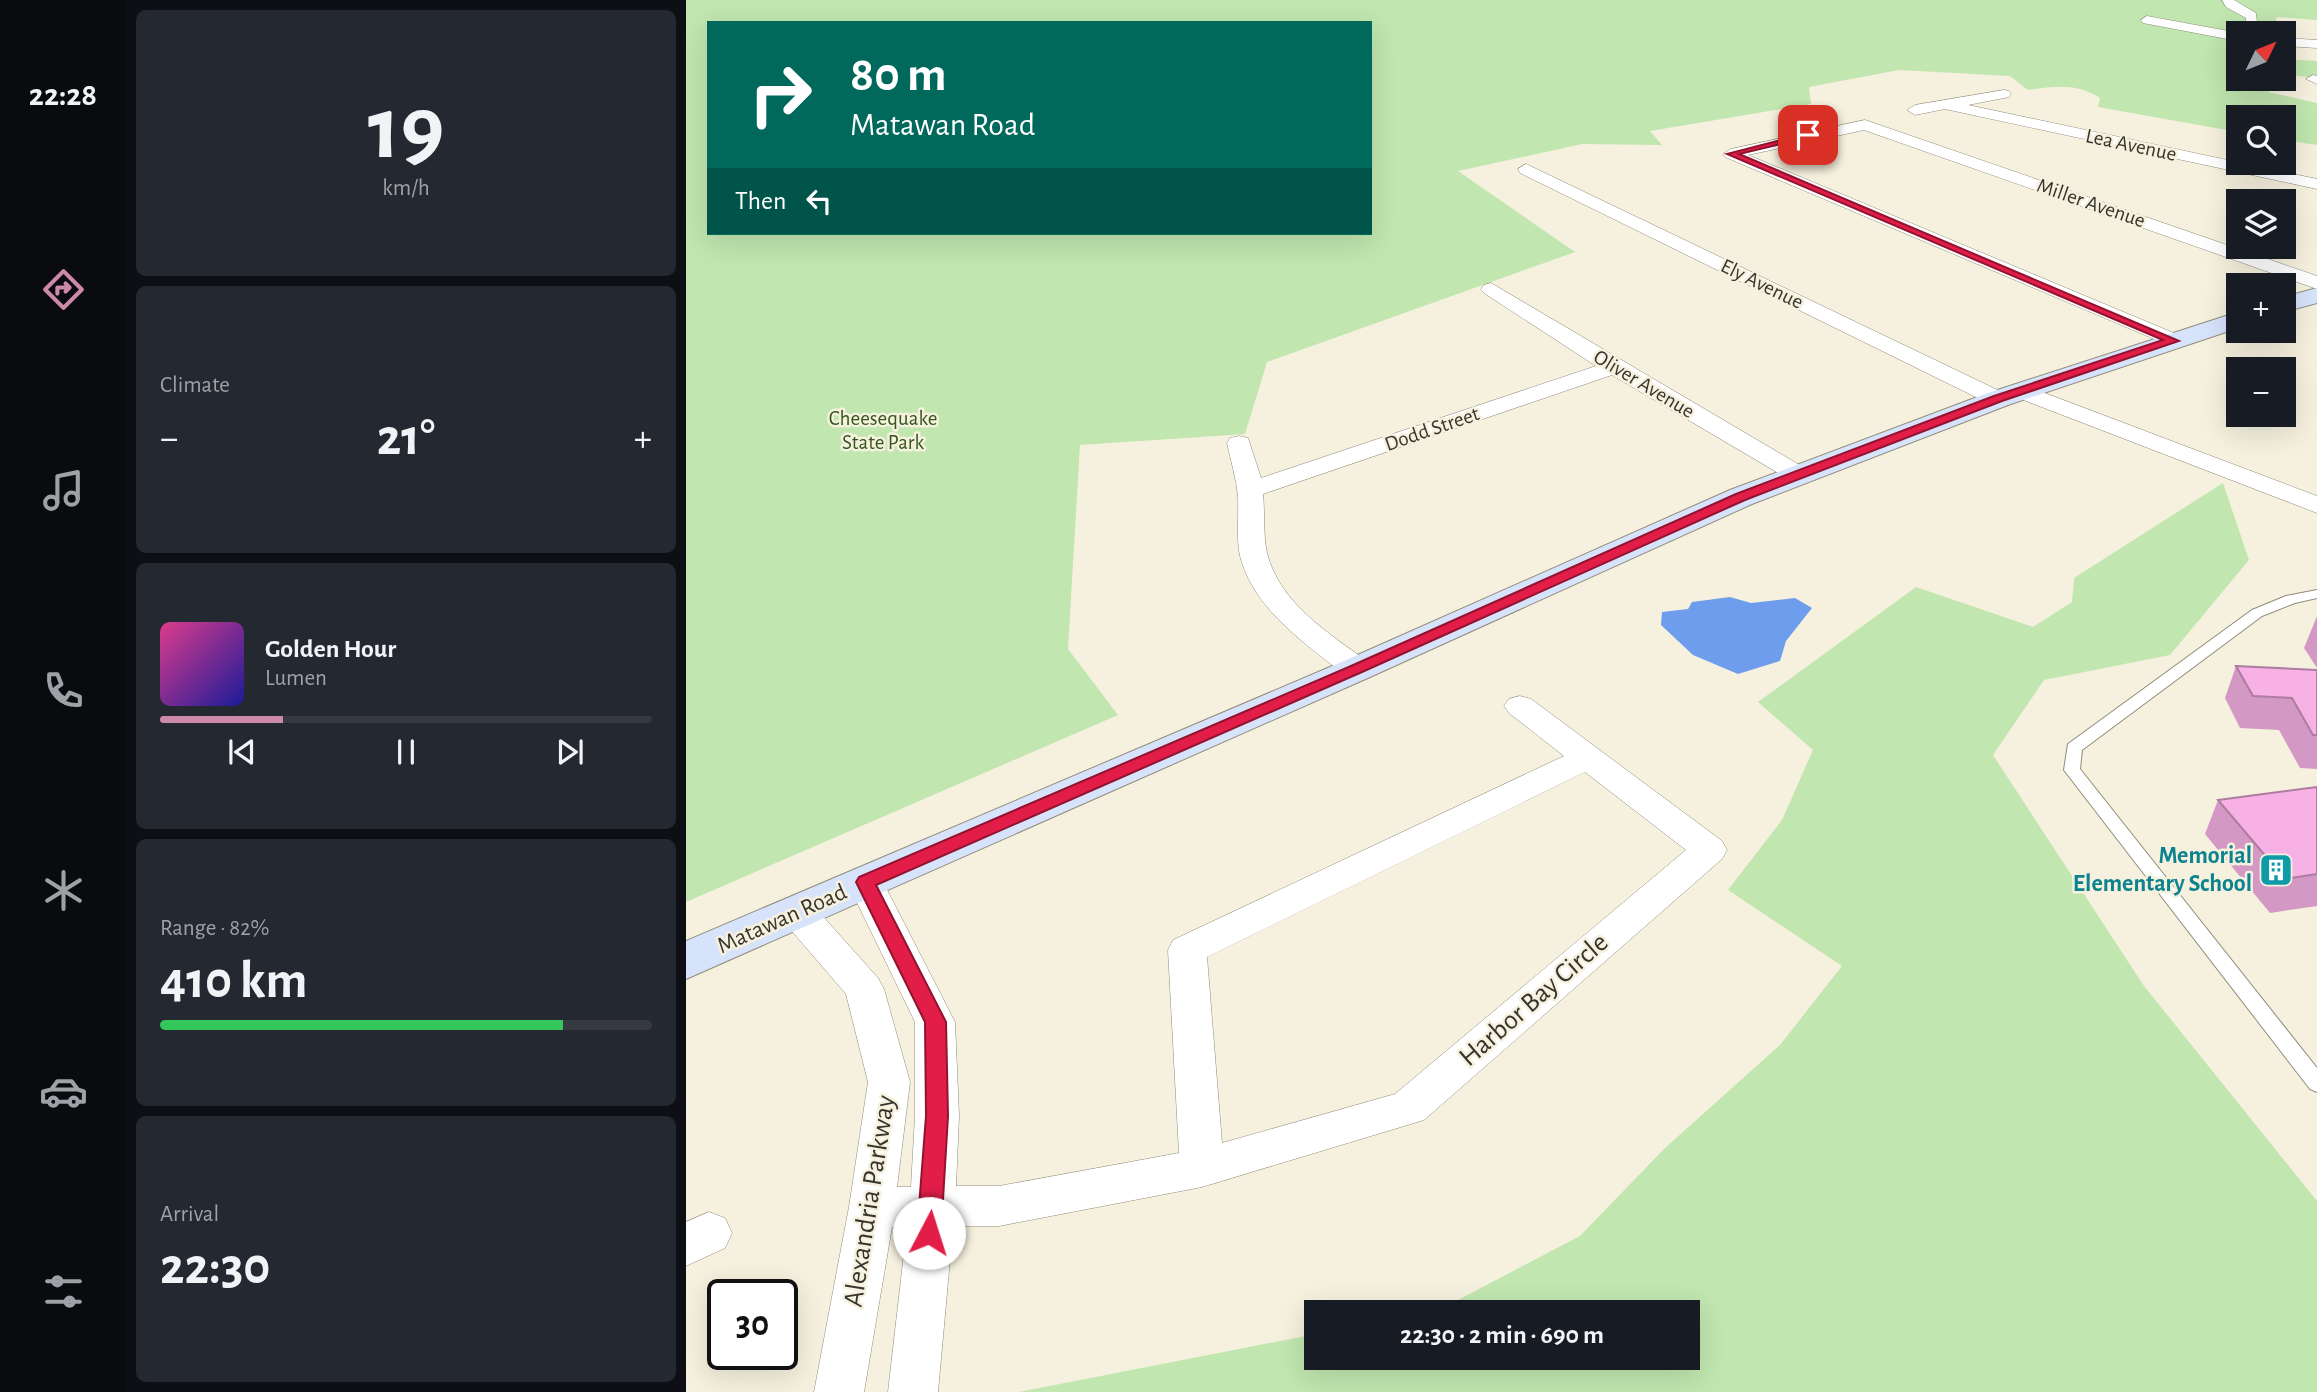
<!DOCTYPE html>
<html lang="en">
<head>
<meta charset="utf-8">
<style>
	body { margin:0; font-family:"Alegreya Sans",sans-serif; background:#242831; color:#f1f3f6; height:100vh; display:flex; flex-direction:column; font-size:26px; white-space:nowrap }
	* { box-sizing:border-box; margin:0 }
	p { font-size:23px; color:#9ea1a6 }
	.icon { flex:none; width:38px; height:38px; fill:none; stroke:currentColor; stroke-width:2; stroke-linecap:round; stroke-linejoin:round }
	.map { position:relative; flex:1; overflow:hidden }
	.side { display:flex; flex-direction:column; gap:10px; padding:10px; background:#0d0f14; width:560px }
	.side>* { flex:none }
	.guide { position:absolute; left:21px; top:21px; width:665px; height:214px; border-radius:0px; box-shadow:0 7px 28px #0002; background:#00695c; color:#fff; overflow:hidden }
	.needle { width:46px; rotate:47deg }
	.tools { position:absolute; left:1540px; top:21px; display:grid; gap:14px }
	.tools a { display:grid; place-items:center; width:70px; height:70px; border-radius:0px; background:#171b24; box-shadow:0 7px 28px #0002; font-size:35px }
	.speed { position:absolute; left:21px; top:1279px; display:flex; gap:14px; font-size:35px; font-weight:700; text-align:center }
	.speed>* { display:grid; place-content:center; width:91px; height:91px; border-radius:50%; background:#171b24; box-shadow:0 7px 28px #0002; line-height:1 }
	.speed .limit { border:4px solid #111; border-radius:10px; background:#fff; color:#111 }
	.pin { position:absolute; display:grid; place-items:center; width:60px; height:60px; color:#fff; margin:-30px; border-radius:14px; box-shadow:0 4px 10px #0006 }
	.me { position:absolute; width:77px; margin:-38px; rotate:5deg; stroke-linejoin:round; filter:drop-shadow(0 0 5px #0008) }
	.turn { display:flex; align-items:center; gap:24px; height:147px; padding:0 28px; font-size:32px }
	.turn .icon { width:91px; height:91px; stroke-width:2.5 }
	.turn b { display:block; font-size:49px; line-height:60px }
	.then { display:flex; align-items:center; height:66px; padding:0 28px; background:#0003; gap:14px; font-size:26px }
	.big { font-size:52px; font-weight:600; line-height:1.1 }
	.side .widget { flex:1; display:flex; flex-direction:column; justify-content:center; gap:10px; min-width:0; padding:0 24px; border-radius:10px; background:#242831 }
	.side .dial { align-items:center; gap:0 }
	.dial b { font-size:91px; line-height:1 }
	.song { display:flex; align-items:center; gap:21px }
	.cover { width:84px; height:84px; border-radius:10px; background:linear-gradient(135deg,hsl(330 70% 55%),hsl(240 70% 35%)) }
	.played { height:7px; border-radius:4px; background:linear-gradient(90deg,#cc89aa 25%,#363941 25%) }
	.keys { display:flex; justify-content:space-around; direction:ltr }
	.heat { display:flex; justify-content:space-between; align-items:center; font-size:38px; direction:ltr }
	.charge { height:10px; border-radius:5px; background:linear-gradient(90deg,#34c759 82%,#363941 0) }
	.trip { position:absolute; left:618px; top:1300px; width:396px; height:70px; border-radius:0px; background:#171b24; box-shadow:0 7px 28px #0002; font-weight:600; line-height:70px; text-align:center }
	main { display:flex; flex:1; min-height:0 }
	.tab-bar { display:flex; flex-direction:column; width:126px; justify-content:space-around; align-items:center; background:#090b0e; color:#9ea1a6 }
	.tab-bar .icon { width:49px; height:49px }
	.tab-bar .active { color:#cc89aa }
	.tab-bar b { font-size:32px; color:#f1f3f6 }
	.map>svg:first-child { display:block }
</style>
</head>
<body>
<main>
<nav class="tab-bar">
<b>22:28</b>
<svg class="icon active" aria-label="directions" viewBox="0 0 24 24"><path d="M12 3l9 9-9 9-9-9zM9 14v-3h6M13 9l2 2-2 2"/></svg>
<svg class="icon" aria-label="music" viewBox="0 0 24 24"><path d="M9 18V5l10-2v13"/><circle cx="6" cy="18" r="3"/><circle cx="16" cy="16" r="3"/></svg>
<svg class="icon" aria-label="phone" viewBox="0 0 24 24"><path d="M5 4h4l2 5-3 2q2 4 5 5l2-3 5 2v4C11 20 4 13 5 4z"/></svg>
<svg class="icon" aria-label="climate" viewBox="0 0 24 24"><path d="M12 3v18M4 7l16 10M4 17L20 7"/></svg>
<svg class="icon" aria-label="car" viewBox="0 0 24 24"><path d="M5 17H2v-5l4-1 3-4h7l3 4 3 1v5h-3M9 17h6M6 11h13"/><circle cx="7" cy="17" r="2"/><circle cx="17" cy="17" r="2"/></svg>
<svg class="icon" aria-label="filters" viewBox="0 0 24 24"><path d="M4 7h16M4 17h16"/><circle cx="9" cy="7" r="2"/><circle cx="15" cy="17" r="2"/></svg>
</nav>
<section class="side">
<div class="widget dial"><b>19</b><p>km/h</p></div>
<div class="widget"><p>Climate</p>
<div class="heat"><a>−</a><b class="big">21°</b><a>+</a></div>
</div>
<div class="widget">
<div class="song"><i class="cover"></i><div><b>Golden Hour</b><p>Lumen</p></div></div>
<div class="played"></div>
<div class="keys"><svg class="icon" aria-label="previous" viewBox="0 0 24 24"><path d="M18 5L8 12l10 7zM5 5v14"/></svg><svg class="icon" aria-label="pause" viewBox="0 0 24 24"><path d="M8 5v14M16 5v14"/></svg><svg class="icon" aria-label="next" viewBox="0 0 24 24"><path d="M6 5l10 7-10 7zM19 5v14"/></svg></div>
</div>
<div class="widget"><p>Range · 82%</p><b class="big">410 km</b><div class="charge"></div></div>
<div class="widget"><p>Arrival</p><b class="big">22:30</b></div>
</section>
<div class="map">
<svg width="1631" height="1392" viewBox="0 0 1631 1392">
	<rect width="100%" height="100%" fill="#f6f1de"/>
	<g fill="#c1e6af" fill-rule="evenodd">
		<path d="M 0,0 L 1631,0 L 1631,20 L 1591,17 L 1586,33 L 1552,33 L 1552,79 L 1597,79 L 1582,92 L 1631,103 L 1631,145 L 1598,140 L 1598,117 L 1552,117 L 1552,132 L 1412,107 L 1414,98 C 1391,83 1369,86 1342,90 L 1324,76 L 1213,70 L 1123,87 L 1125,104 L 964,131 L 976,145 L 896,144 L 772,171 L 889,252 L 581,362 L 559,434 L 394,445 L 382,649 L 432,715 L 0,902 ZM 23,23 L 684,23 L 684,233 L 23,233 Z"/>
		<path d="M 1598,59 L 1631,61 L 1631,78 L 1602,75 L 1598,78 Z"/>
		<path d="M 1537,483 L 1563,560 L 1484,655 L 1358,680 L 1307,755 L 1458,986 L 1631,1201 L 1631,1392 L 333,1392 L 630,1334 L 630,1358 L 1001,1358 L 1001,1312 L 742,1312 L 751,1311 L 894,1236 L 979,1148 L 1094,1045 L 1156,966 L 1042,890 L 1096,820 L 1127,750 L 1072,702 L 1230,587 L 1347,627 L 1386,602 L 1388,578 Z"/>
	</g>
	<path fill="#6f9dee" d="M 1044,597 L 1065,603 L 1109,598 L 1126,608 L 1100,641 L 1094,661 L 1052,674 L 1007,655 L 975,625 L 976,612 L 1002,609 L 1006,602 Z"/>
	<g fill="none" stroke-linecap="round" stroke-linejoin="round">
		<defs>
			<path id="lane" d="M 1631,590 L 1631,598 L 1609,603 L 1576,616 L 1396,750 L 1394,769 L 1631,1068 L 1631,1092 L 1624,1089 L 1378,770 L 1382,744 L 1566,610 L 1600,596 Z"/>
			<g id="street">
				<path d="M 1536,0 L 1548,0 L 1570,13 L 1572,33 L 1560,33 L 1560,18 L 1540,7 Z"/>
				<path d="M 1461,16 L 1553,33 L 1552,41 L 1457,23 L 1455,20 Z"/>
				<path d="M 1598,38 L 1631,40 L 1631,48 L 1598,46 Z"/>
				<path d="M 1627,75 L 1631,76 L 1631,84 L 1620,79 Z"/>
				<path d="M 1318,90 L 1323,91 L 1325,94 L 1323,97 L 1282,105 L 1631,179 L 1631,189 L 1259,109 L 1229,115 L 1221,110 L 1229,105 Z"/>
				<path d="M 1179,120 L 1631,276 L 1631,289 L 1178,130 L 1062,155 L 1495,336 L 1498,341 L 1495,346 L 1487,347 L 1039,157 L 1037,154 L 1045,149 Z"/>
				<path d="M 840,164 L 1320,394 L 1324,399 L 1320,404 L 1304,404 L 834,173 L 832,169 Z"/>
				<path d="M 805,283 L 1122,470 L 1126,475 L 1122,480 L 1113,483 L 1104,480 L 926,375 L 577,494 C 579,514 577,534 581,553 C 594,604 643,633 682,662 L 686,669 L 682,676 L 671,678 L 660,676 C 619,643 568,610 554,556 C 550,536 553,516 552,496 C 550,478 545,461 541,443 L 544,438 L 553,436 L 562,438 L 575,478 L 910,366 L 798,293 L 795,289 L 798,285 Z"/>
				<path d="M 1335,384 L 1631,496 L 1631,513 L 1327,396 L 1323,391 L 1327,386 Z"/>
				<path d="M 834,696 L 845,699 L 1036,841 L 1041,850 L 1036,859 L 738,1120 L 516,1187 L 313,1226 L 267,1226 L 252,1392 L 202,1392 L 221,1227 L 206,1227 L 178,1392 L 128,1392 L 163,1207 L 182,1082 L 160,994 L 98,922 L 92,912 L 98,902 L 111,899 L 124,902 L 192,978 L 198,989 L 224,1082 L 211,1187 L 225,1187 L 229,1116 L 229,1022 L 161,882 L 166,873 L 179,869 L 192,873 L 197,882 L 269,1022 L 273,1116 L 270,1186 L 313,1186 L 493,1153 L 482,950 L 487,940 L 878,756 L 823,713 L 818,706 L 823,699 ZM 899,772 L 1000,850 L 709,1094 L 536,1143 L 521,957 Z"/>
				<path d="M 23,1212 L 39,1218 L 46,1233 L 39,1248 L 0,1266 L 0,1222 Z"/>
			</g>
			<g id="secondary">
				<path d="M 1631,288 L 1631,303 L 1598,312 L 1598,297 Z"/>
				<path d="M 1552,312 L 1552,328 L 1322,405 L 1066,504 L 684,677 L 0,979 L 0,941 L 658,661 L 1044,490 L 1302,393 Z"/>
			</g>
		</defs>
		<use href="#lane" stroke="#908c7a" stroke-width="2"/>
		<use href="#street" stroke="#908c7a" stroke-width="1"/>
		<use href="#secondary" stroke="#908c7a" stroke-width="2"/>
		<use href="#lane" fill="#fff" fill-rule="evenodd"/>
		<use href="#street" fill="#fff" fill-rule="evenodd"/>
		<use href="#secondary" fill="#d6e3fb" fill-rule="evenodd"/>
	</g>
	<g fill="#d498c4">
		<path d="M 1631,616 L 1631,668 L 1618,648 Z"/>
		<path d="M 1550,666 L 1631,670 L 1631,769 L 1614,768 L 1593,730 L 1554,728 L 1539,698 Z"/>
		<path d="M 1631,787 L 1631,906 L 1584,913 L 1519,834 L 1532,800 Z"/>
	</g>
	<g fill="#f7b1e4" stroke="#ad7ca0" stroke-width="2">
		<path d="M 1550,666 L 1631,670 L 1631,735 L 1627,735 L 1606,698 L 1567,696 Z"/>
		<path d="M 1631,787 L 1631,874 L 1599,879 L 1532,800 Z"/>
	</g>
	<path fill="#e11d48" stroke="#92132f" stroke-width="2" d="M 1122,133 L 1125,137 L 1053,154 L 1493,341 L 1316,401 L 1059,500 L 676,672 L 190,885 L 260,1022 L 262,1116 L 255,1233 L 251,1241 L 243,1244 L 235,1241 L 231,1233 L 240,1116 L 239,1022 L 170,882 L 173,877 L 665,666 L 1050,494 L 1308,396 L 1477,340 L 1041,154 Z"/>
	<defs>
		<symbol id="building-square" viewBox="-11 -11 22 22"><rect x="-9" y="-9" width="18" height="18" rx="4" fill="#0f9aa8" stroke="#f6f1de"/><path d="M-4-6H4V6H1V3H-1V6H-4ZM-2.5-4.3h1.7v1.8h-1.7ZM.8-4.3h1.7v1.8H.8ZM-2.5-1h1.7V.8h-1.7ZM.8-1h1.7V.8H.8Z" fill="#fff"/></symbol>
	</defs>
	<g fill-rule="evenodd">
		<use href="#building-square" x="1571" y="851" width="38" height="38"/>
	</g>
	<g text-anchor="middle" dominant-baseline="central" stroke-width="5" stroke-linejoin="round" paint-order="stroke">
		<g font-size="21" fill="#36352d" stroke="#f6f1de">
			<text transform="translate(1445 145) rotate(12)">Lea Avenue</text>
			<text transform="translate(1405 203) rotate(19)">Miller Avenue</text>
			<text transform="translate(1076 284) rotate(26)">Ely Avenue</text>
			<text transform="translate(958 384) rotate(31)">Oliver Avenue</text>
			<text transform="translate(746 429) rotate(-19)">Dodd Street</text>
		</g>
		<g font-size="21" fill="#33571d" stroke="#f6f1de">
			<text x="197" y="418">Cheesequake<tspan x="197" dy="24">State Park</tspan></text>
		</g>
		<g font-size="24" font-weight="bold" fill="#0d838f" stroke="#f6f1de" text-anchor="end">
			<text x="1566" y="856">Memorial<tspan x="1566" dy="28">Elementary School</tspan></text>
		</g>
		<g font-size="24" fill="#36352d" stroke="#f6f1de">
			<text transform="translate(96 919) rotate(-24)">Matawan Road</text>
		</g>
		<g font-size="28" fill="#36352d" stroke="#f6f1de">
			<text transform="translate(848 1000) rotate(-41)">Harbor Bay Circle</text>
			<text transform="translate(184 1201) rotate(-81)">Alexandria Parkway</text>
		</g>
	</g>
</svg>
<div class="tools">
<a><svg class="needle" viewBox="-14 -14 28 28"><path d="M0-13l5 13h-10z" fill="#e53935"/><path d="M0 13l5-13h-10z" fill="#9ea1a6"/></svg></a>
<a><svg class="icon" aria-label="search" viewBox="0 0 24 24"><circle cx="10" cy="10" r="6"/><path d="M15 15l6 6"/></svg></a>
<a><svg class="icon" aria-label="layers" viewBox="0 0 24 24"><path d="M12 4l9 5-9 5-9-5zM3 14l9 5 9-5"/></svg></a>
<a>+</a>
<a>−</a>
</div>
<div class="speed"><div class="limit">30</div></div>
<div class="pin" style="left:1122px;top:135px;background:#d93025"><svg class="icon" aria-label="arrive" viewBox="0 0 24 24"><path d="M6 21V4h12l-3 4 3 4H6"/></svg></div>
<svg class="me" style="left:243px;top:1233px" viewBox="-20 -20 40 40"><circle r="19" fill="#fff"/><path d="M0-13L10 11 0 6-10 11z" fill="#e11d48"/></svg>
<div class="trip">22:30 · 2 min · 690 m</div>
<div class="guide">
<div class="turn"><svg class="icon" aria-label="right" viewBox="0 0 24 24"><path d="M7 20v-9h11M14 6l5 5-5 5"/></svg><div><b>80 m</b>Matawan Road</div></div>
<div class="then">Then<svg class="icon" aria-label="left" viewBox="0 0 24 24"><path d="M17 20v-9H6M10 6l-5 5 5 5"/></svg></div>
</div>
</div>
</main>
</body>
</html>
